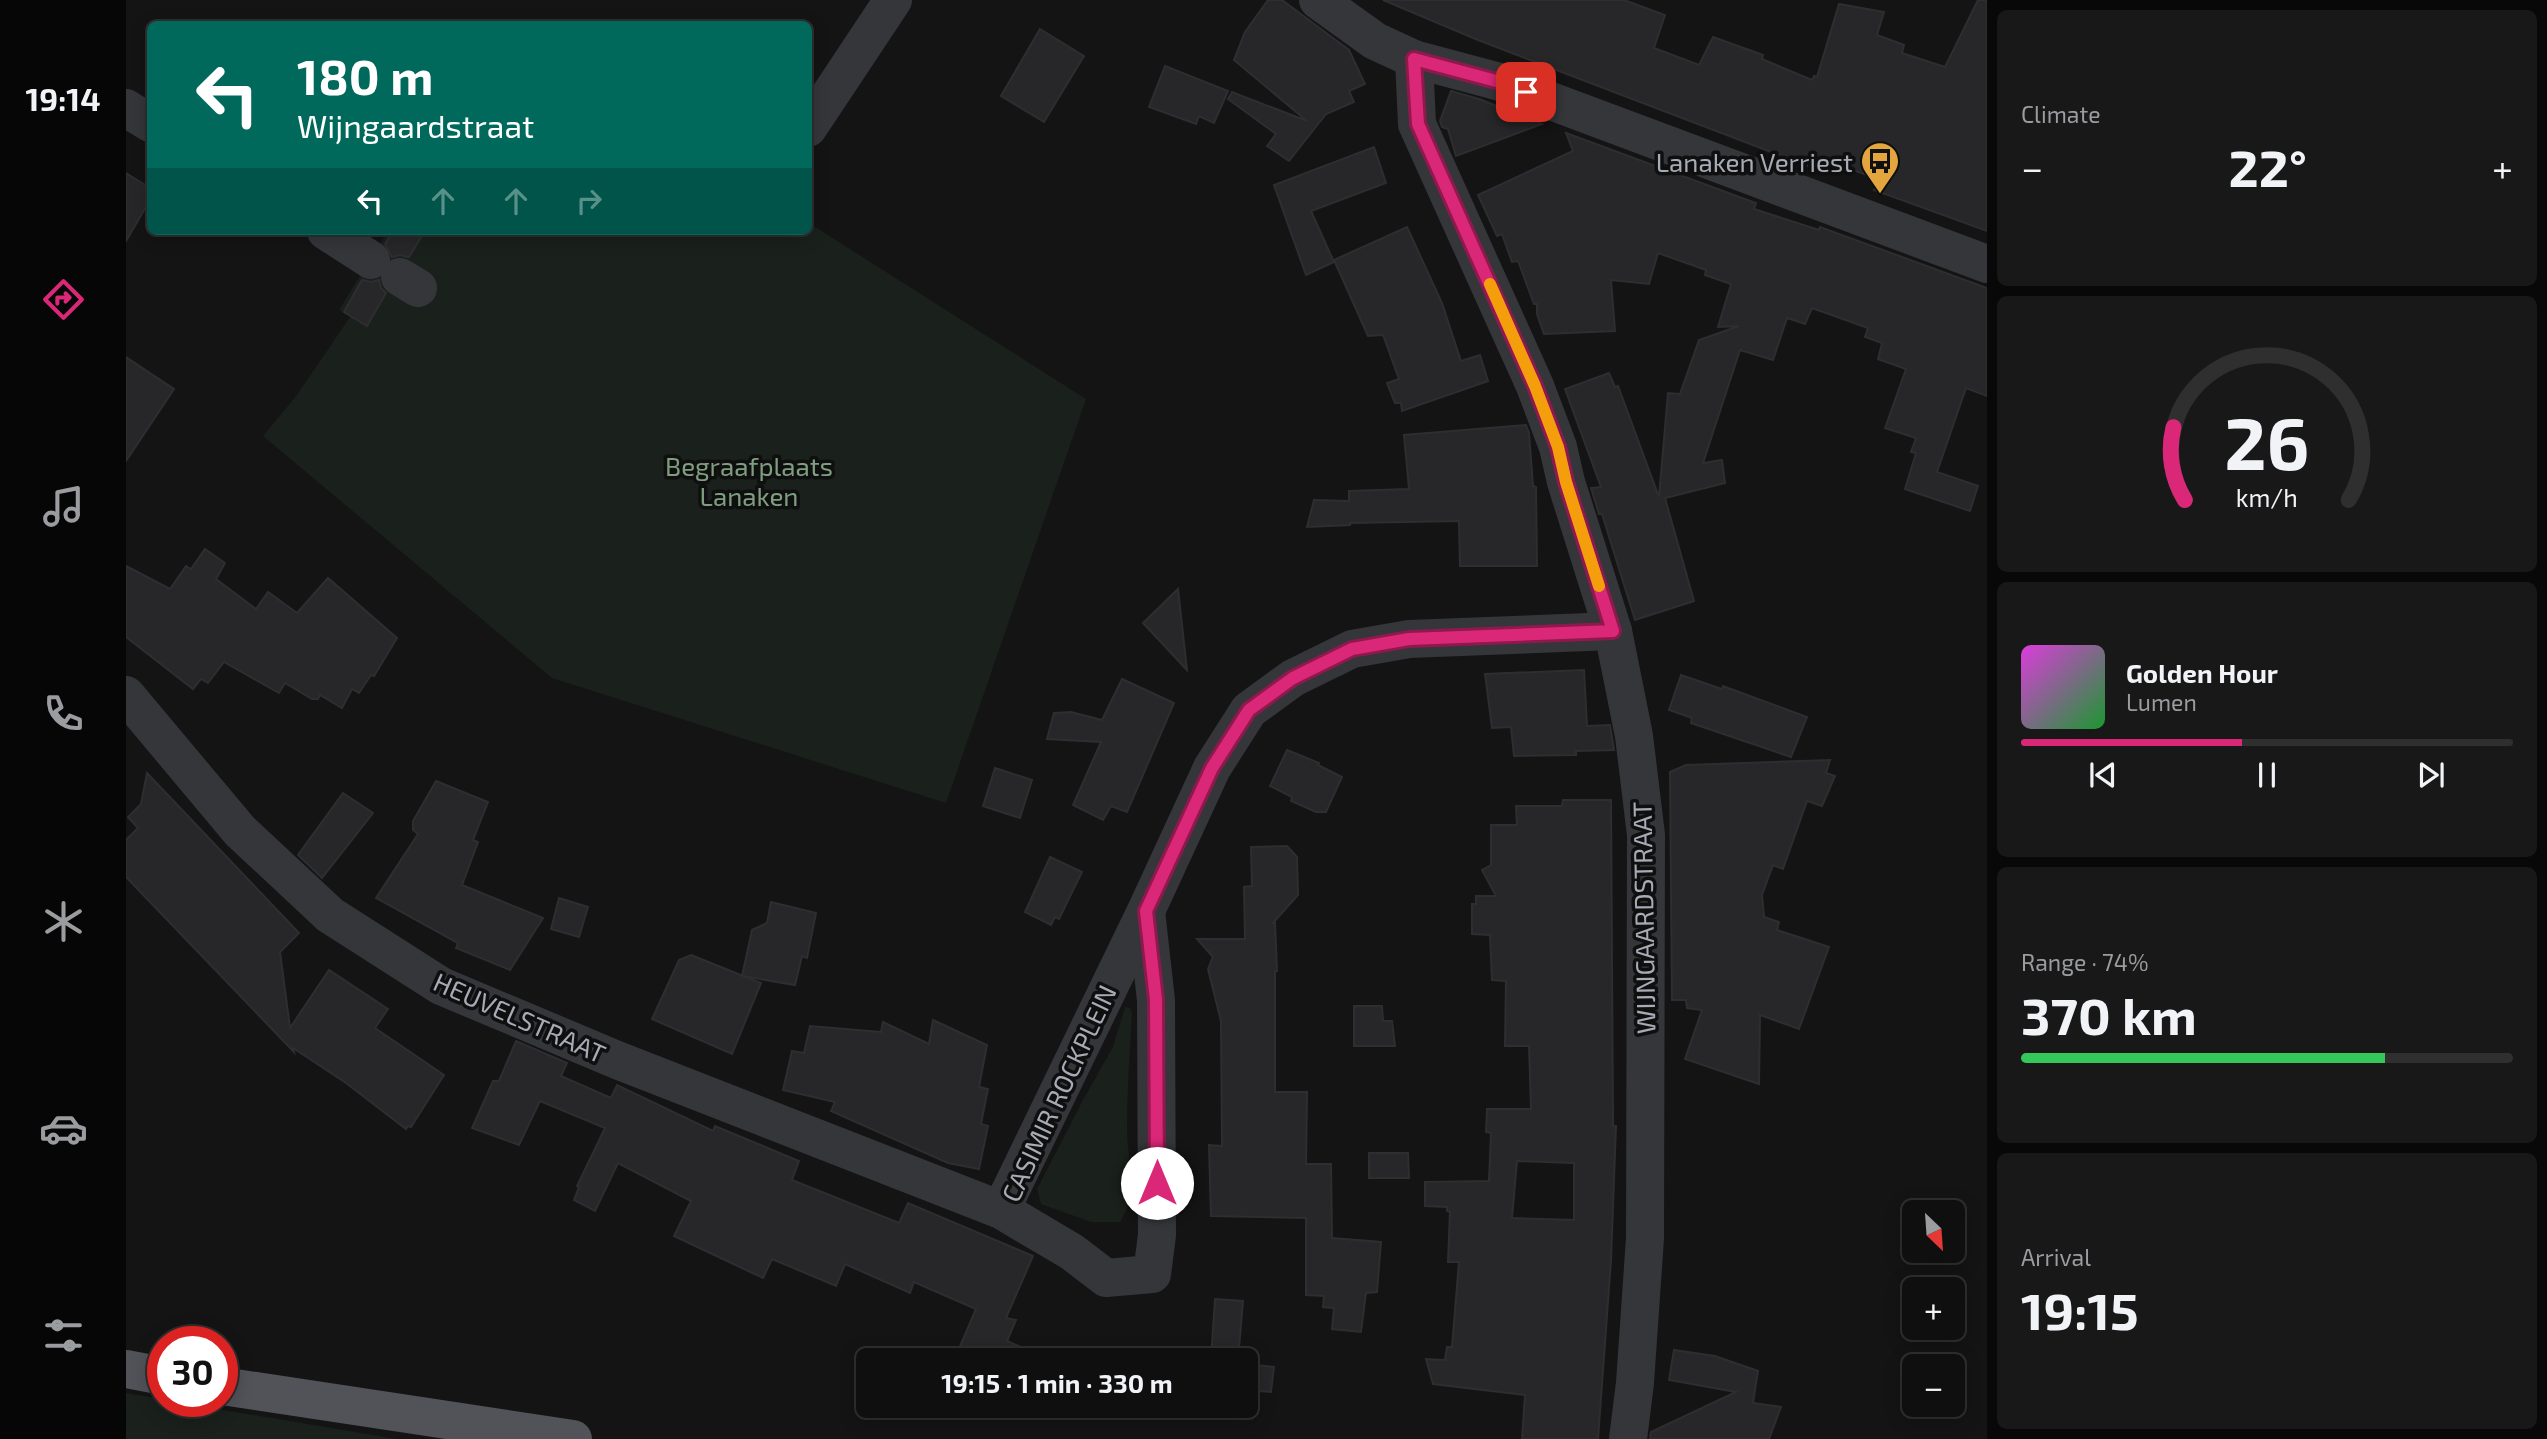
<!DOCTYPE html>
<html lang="en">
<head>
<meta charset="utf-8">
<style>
	body { margin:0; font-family:"Exo 2",sans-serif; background:#181819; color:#f1f3f6; height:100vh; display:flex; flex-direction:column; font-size:26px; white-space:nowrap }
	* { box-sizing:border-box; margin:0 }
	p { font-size:23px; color:#9b9c9f }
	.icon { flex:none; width:38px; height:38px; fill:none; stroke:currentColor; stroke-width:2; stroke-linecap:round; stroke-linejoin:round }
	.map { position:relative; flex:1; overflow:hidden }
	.drawer { display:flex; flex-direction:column; gap:10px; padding:10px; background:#080809; width:560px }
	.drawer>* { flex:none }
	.hud { position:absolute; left:21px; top:21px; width:665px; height:214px; border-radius:10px; box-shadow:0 4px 18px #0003,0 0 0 2px #2f2f30; background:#00695c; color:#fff; overflow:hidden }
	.needle { width:46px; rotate:155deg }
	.buttons { position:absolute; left:1776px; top:1200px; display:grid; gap:14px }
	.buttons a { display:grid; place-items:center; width:63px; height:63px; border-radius:10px; background:#0f0f10; box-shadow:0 4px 18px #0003,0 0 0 2px #2f2f30; font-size:35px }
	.speed { position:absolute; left:21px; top:1326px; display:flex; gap:14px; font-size:35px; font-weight:700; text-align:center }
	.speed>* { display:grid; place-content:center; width:91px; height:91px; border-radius:50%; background:#0f0f10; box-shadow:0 4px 18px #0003,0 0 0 2px #2f2f30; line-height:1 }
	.speed .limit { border:10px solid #d22; background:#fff; color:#111 }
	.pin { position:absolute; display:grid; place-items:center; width:60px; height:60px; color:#fff; margin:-30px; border-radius:14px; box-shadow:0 4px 10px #0006 }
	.me { position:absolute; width:77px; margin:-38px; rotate:0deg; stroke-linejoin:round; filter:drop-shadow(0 0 5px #0008) }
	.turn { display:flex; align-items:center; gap:24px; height:147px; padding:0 35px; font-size:32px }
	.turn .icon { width:91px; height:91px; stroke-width:2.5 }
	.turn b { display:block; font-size:49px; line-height:60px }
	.lanes { display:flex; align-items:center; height:66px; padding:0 35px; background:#0003; justify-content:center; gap:35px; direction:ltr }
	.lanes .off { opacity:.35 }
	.big { font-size:52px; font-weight:700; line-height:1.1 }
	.drawer .card { flex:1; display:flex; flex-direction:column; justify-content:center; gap:10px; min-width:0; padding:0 24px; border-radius:10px; background:#181819 }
	.drawer .dial { align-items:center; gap:0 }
	.dial svg { height:182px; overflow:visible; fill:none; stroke:#2f2f30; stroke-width:7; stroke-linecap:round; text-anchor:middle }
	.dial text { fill:#f1f3f6; stroke:none }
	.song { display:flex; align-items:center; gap:21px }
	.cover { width:84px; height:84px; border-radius:10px; background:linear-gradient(135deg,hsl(300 70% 55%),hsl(130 70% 35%)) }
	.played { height:7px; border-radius:4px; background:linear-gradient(90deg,#db2777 45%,#2f2f30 45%) }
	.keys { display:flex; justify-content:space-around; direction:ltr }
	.heat { display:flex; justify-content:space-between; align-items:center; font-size:38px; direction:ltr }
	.charge { height:10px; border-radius:5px; background:linear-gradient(90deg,#34c759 74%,#2f2f30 0) }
	.trip { position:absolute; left:730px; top:1348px; width:402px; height:70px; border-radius:10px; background:#0f0f10; box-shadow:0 4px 18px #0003,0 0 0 2px #2f2f30; font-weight:700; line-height:70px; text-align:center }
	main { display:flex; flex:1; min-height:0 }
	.tabs { display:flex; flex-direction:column; width:126px; justify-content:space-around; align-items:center; background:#060606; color:#9b9c9f }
	.tabs .icon { width:49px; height:49px }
	.tabs .current { color:#db2777 }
	.tabs b { font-size:32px; color:#f1f3f6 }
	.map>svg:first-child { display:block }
</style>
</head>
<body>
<main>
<nav class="tabs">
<b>19:14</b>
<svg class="icon current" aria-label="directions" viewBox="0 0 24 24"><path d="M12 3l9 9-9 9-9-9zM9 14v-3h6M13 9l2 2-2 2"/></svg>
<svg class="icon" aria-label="music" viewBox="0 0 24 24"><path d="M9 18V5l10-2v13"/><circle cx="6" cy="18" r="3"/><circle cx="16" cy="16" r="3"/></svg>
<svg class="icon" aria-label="phone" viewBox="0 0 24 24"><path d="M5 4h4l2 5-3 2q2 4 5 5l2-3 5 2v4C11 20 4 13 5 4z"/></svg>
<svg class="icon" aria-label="climate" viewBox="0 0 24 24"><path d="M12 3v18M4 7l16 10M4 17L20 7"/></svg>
<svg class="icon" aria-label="car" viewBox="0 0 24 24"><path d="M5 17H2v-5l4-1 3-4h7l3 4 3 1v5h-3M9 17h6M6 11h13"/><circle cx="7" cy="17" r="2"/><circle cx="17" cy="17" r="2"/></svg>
<svg class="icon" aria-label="filters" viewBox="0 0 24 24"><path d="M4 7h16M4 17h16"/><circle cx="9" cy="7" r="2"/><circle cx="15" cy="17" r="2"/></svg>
</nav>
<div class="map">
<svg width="1861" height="1439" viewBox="0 0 1861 1439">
	<rect width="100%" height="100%" fill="#141415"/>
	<g fill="#1a201b">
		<path d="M 683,223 L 960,399 L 820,803 L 426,678 L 137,436 L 171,395 L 224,317 L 213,310 L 262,231 L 682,231 Z"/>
		<path d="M 999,1007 L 1004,1008 L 1006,1013 C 1004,1051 1001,1089 1001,1127 C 1001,1159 1013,1193 994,1222 L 965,1222 L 915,1204 L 911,1189 L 957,1100 L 987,1047 Z"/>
		<path d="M 0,1393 L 37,1399 L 37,1402 L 50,1402 L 271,1439 L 0,1439 Z"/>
	</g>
	<g fill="#272729" stroke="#2e2e31" stroke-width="2" fill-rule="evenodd">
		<path d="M 1142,0 L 1156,0 L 1223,50 L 1239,84 L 1223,91 L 1228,102 L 1200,114 L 1163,161 L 1141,146 L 1150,134 L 1102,99 L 1106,92 L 1181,121 L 1108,60 L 1119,32 Z"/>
		<path d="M 1257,0 L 1498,0 L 1539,15 L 1528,48 L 1573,65 L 1587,37 L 1637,55 L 1636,59 L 1686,80 L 1688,76 L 1691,77 L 1713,4 L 1758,12 L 1751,35 L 1778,45 L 1776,53 L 1819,67 L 1852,0 L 1861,0 L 1861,231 L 1748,190 L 1753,179 L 1686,156 L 1682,166 L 1352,40 Z"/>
		<path d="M 914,29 L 958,56 L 918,122 L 875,96 Z"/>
		<path d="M 1039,66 L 1102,91 L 1088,123 L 1073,116 L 1070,124 L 1023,107 Z"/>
		<path d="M 1325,91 L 1353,99 L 1416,124 L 1330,156 L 1322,129 L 1316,127 L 1314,121 Z"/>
		<path d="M 1440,133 L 1630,203 L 1628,209 L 1693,230 L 1694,227 L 1861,288 L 1861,396 L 1840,388 L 1811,472 L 1852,486 L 1844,511 L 1779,489 L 1790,453 L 1785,452 L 1790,438 L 1759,428 L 1780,369 L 1752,359 L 1756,343 L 1739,337 L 1742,328 L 1686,308 L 1679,324 L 1661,318 L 1647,360 L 1614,350 L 1577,463 L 1596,460 L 1599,483 L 1539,498 L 1568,601 L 1509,620 L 1476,514 L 1473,514 L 1465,488 L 1475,487 L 1439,389 L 1483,373 L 1489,387 L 1492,386 L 1533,497 L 1542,393 L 1554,394 L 1573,340 L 1613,326 L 1592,327 L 1605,284 L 1579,275 L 1580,270 L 1532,253 L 1523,284 L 1485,280 L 1489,331 L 1418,334 L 1411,314 L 1411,304 L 1408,304 L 1392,261 L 1386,262 L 1376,234 L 1371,236 L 1352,195 L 1447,151 Z"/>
		<path d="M 1248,147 L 1260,183 L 1185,211 L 1208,262 L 1180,275 L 1148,185 Z"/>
		<path d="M 0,173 L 24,188 L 24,200 L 0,241 Z"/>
		<path d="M 1281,227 L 1316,303 L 1335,361 L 1354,355 L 1362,381 L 1276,411 L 1275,403 L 1269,403 L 1261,383 L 1273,379 L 1257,335 L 1242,336 L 1208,260 Z"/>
		<path d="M 267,231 L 299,231 L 283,257 L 274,255 L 266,257 L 259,244 Z"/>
		<path d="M 236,280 L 245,282 L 253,280 L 255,288 L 260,293 L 241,326 L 218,312 Z"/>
		<path d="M 0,357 L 48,389 L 0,461 Z"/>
		<path d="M 1400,425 L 1403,433 L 1407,486 L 1410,487 L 1411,566 L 1334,566 L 1333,521 L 1224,523 L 1224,525 L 1181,527 L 1188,500 L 1223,501 L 1223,491 L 1283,489 L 1278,435 Z"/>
		<path d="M 79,549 L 99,563 L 90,579 L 130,609 L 142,592 L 171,613 L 202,578 L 271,638 L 248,676 L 245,675 L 233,693 L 226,689 L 216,708 L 194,695 L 192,699 L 186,699 L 159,683 L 153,693 L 98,662 L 82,683 L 75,679 L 67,689 L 0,637 L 0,566 L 44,589 L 60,566 L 65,569 Z"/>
		<path d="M 1052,589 L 1061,670 L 1017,623 Z"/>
		<path d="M 1458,670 L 1461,726 L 1484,725 L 1488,750 L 1450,751 L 1450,755 L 1388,756 L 1385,727 L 1366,728 L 1359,674 Z"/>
		<path d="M 1555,675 L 1596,689 L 1597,686 L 1681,717 L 1665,757 L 1565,723 L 1566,718 L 1543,710 Z"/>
		<path d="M 996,679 L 1048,703 L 1001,812 L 985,806 L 977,820 L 947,805 L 975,742 L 921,739 L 928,713 L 945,712 L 976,720 Z"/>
		<path d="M 1161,750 L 1193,763 L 1192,765 L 1216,777 L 1200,812 L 1190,812 L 1165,801 L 1166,797 L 1144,786 Z"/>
		<path d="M 1704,760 L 1700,773 L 1709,776 L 1696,806 L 1681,801 L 1657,869 L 1647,865 L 1636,895 L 1638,917 L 1653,922 L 1651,930 L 1703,947 L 1673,1029 L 1634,1015 L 1633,1084 L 1559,1059 L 1576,1010 L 1561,1008 L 1560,1000 L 1546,1000 L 1544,772 L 1560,765 Z"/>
		<path d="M 869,768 L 906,780 L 894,818 L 857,806 Z"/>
		<path d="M 21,773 L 173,933 L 154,952 L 164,1028 L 203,970 L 262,1009 L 249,1028 L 318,1075 L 285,1127 L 282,1126 L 280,1129 L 220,1083 L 167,1048 L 168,1052 L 0,877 L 0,840 L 12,828 L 2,817 L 15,804 Z"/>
		<path d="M 310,781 L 362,802 L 347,840 L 352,842 L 336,885 L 417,918 L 384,970 L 330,948 L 332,943 L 250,898 L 292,834 L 287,830 L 287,821 Z"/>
		<path d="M 217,793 L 247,813 L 196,878 L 172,855 Z"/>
		<path d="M 1437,800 L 1485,800 L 1487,1126 L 1490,1126 L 1485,1260 L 1472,1439 L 1396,1439 L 1399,1395 L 1307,1384 L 1300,1359 L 1319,1360 L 1321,1347 L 1326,1347 L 1333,1262 L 1322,1262 L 1324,1212 L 1321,1211 L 1321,1207 L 1299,1206 L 1299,1182 L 1363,1181 L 1365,1133 L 1360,1132 L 1361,1109 L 1405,1109 L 1403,1046 L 1379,1046 L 1380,981 L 1366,980 L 1364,935 L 1346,934 L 1346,904 L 1350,904 L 1350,896 L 1370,896 L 1356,870 L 1365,865 L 1365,825 L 1391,825 L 1390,806 L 1436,806 ZM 1391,1161 L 1448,1163 L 1448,1220 L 1386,1218 Z"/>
		<path d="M 1161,846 L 1171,857 L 1172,895 L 1147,923 L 1149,923 L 1151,971 L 1149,971 L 1149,1092 L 1181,1092 L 1180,1164 L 1205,1164 L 1206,1238 L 1255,1242 L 1251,1292 L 1240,1293 L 1235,1332 L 1206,1329 L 1208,1308 L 1197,1307 L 1198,1296 L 1180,1295 L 1180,1218 L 1085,1216 L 1083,1145 L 1096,1146 L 1095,1021 L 1082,969 L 1087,957 L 1071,939 L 1119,939 L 1118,887 L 1126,886 L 1125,847 Z"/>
		<path d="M 924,857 L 956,872 L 933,919 L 929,917 L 925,925 L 899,912 Z"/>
		<path d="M 433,898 L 462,907 L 453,937 L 425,929 Z"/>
		<path d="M 645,902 L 690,913 L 681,958 L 676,956 L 669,985 L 616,976 L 626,930 L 641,923 Z"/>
		<path d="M 565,955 L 635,983 L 606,1054 L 526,1019 L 553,960 Z"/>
		<path d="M 1228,1006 L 1256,1006 L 1257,1021 L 1266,1021 L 1269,1046 L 1228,1046 Z"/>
		<path d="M 807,1020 L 861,1045 L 853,1087 L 862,1089 L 855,1124 L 862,1126 L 853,1169 L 822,1163 L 705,1111 L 709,1102 L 657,1090 L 666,1051 L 678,1053 L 684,1026 L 755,1032 L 757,1022 L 803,1044 Z"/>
		<path d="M 390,1041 L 441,1063 L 435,1076 L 485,1098 L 491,1085 L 587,1131 L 589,1126 L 673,1161 L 666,1180 L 773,1223 L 782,1203 L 907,1256 L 880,1318 L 890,1320 L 881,1341 L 925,1360 L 852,1360 L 832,1351 L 850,1309 L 788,1282 L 784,1293 L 719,1264 L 710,1286 L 646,1259 L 637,1278 L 548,1236 L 565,1201 L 492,1163 L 469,1211 L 448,1200 L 453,1187 L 451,1186 L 479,1128 L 414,1101 L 393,1145 L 346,1128 L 367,1081 L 373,1081 Z"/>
		<path d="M 1243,1153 L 1282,1153 L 1283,1178 L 1243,1178 Z"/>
		<path d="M 1089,1299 L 1117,1301 L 1112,1360 L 1085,1360 Z"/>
		<path d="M 1548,1350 L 1589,1356 L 1632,1371 L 1627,1403 L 1655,1407 L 1643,1439 L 1524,1439 L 1525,1432 L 1610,1392 L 1543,1380 Z"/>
		<path d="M 1120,1364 L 1148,1367 L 1145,1392 L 1120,1390 Z"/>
	</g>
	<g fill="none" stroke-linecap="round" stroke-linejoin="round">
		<g stroke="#35363a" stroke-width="38">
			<path d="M 1192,0 L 1249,41 L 1288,59 L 1374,82 L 1861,264"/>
			<path d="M 1288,59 L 1291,124 L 1409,386 L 1432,447 L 1440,482 L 1487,631 L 1508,736 L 1520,835 L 1519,1238 L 1509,1383 L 1502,1439"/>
			<path d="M 0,108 L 24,123"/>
			<path d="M 682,128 L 767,0"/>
			<path d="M 200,231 L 245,260"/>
			<path d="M 274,277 L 292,288"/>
			<path d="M 0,695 L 114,831 L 204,915 L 315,986 L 491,1060 L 875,1210 L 946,1252 L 980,1278 L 1026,1274 L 1031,1235 L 1030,1000 L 1020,911"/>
			<path d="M 875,1210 L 1020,911 L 1086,768 L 1123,710 L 1167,678 L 1226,649 L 1283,639 L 1487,631"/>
		</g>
		<g stroke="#515359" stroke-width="38">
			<path d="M 0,1369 L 37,1376"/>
			<path d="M 96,1386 L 447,1439"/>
		</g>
	</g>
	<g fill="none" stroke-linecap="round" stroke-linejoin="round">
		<defs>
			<path id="route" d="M 1031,1183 L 1030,1000 L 1020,911 L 1086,768 L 1123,710 L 1167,678 L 1226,649 L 1283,639 L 1487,631 L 1440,482 L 1432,447 L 1409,386 L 1292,124 L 1288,59 L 1374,82 L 1400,92"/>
		</defs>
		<use href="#route" stroke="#8e194d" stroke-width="18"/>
		<use href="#route" stroke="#db2777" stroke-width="12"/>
		<path stroke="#f59e0b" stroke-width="12" d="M 1364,284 L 1409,386 L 1432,447 L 1440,482 L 1473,586"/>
	</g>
	<defs>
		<symbol id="bus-pin" viewBox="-11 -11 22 30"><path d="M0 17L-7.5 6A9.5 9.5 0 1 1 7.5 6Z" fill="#e3a53e" stroke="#0f0f10"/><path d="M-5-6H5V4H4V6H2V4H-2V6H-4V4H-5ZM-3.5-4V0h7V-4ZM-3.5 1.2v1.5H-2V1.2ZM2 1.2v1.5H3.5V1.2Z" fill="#111"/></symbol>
	</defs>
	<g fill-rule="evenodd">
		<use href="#bus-pin" x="1732" y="139" width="44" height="60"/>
	</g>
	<g text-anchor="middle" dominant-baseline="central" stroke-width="7" stroke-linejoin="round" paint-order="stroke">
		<g font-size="26" fill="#a7abb5" stroke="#0f0f10" text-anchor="end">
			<text x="1727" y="161">Lanaken Verriest</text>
		</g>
		<g font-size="26" fill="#7f9e80" stroke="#0f0f10">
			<text x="623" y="465">Begraafplaats<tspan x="623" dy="30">Lanaken</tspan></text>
		</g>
		<g font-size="26" fill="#a7abb5" stroke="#0f0f10">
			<text transform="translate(1517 918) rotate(-91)">WIJNGAARDSTRAAT</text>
			<text transform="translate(394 1017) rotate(24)">HEUVELSTRAAT</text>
			<text transform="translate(932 1093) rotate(-65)">CASIMIR ROCKPLEIN</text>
		</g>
	</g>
</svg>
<div class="buttons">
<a><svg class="needle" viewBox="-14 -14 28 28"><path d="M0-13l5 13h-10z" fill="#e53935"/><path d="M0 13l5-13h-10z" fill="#9b9c9f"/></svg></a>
<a>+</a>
<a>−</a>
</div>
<div class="speed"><div class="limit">30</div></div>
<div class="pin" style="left:1400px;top:92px;background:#d93025"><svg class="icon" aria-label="arrive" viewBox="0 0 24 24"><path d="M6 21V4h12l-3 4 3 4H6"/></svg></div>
<svg class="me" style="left:1031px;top:1183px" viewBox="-20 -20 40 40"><circle r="19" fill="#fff"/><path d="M0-13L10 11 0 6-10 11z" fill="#db2777"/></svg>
<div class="trip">19:15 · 1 min · 330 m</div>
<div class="hud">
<div class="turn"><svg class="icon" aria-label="left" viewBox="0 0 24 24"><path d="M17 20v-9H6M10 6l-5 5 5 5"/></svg><div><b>180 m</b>Wijngaardstraat</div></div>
<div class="lanes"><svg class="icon" aria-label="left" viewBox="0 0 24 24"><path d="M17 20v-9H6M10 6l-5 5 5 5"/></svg><svg class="icon off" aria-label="ahead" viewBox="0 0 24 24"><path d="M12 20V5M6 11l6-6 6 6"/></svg><svg class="icon off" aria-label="ahead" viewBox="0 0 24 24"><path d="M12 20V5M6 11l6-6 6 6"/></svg><svg class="icon off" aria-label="right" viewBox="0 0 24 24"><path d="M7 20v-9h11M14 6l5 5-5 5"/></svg></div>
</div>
</div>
<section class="drawer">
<div class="card"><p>Climate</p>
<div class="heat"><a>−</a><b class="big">22°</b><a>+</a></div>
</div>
<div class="card dial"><svg viewBox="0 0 100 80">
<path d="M14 69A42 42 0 1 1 86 69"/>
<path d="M14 69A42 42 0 0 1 9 37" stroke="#db2777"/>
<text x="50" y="56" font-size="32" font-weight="700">26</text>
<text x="50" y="72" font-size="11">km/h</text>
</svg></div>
<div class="card">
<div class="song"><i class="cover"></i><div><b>Golden Hour</b><p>Lumen</p></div></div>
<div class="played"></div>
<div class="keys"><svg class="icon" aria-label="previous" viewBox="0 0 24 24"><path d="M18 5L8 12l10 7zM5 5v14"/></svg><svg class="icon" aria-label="pause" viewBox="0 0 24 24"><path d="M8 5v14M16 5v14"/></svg><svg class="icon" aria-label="next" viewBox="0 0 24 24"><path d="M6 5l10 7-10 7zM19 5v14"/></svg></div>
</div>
<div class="card"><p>Range · 74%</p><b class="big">370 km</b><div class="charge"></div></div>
<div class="card"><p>Arrival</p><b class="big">19:15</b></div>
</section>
</main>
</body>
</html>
